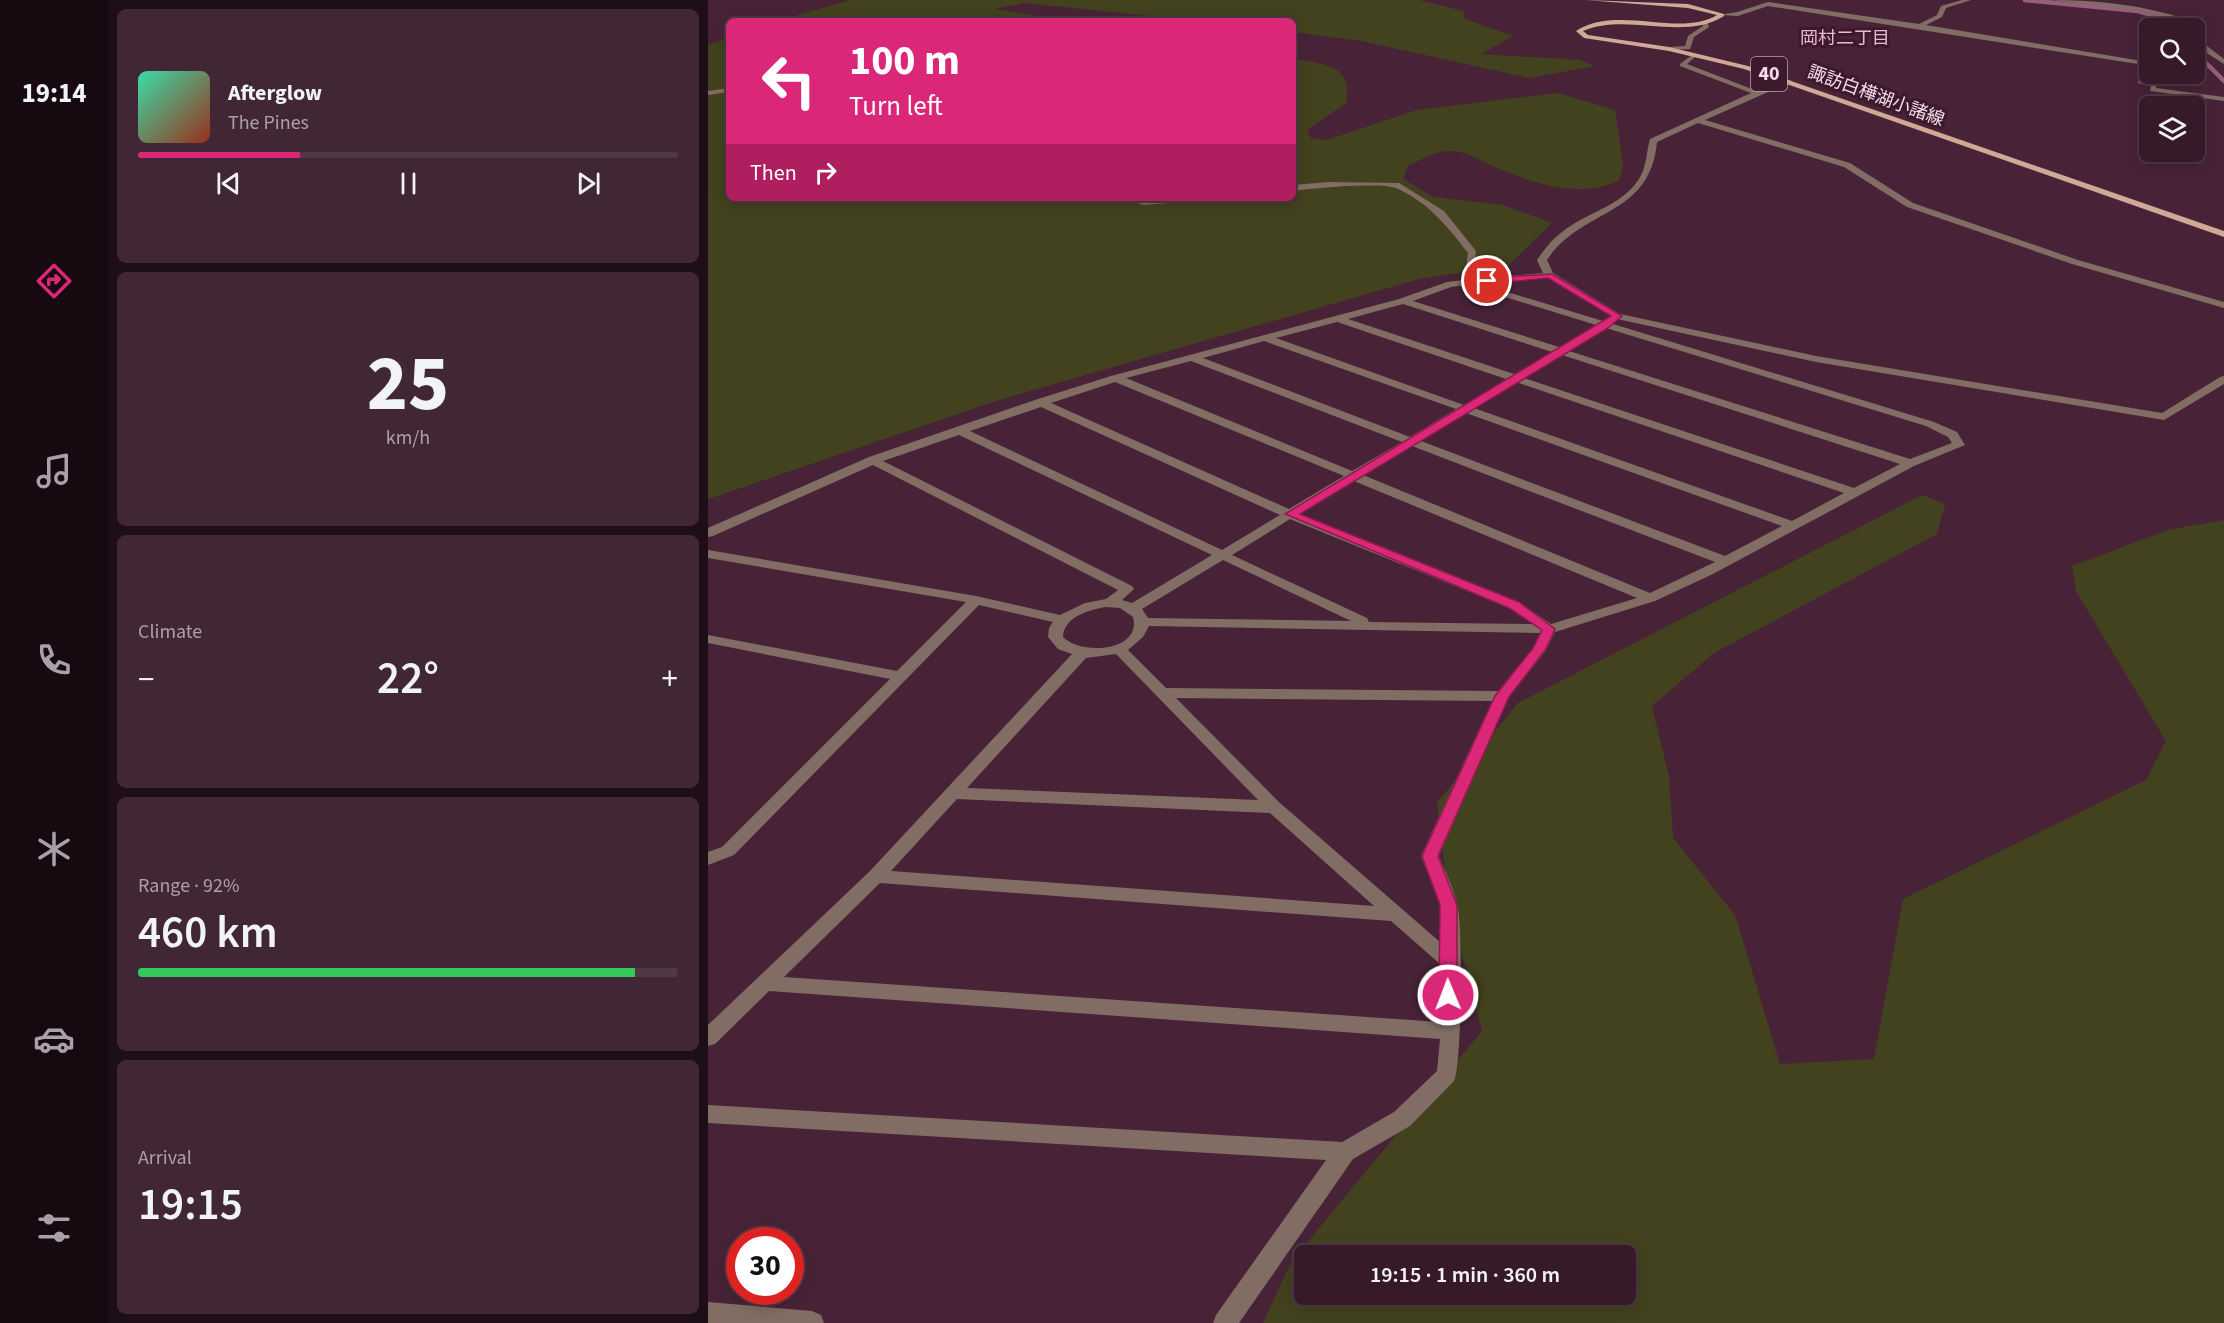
<!DOCTYPE html>
<html lang="en">
<head>
<meta charset="utf-8">
<style>
	body { margin:0; font-family:"Source Sans 3","Noto Sans JP",sans-serif; background:#412735; color:#f1f3f6; height:100vh; display:flex; flex-direction:column; font-size:22px; white-space:nowrap }
	* { box-sizing:border-box; margin:0 }
	p { font-size:20px; color:#aaa1a8 }
	.icon { flex:none; width:33px; height:33px; fill:none; stroke:currentColor; stroke-width:2; stroke-linecap:round; stroke-linejoin:round }
	.map { position:relative; flex:1; overflow:hidden }
	.side { display:flex; flex-direction:column; gap:9px; padding:9px; background:#1e0e17; width:600px }
	.side>* { flex:none }
	.guide { position:absolute; left:18px; top:18px; width:570px; height:183px; border-radius:9px; box-shadow:0 3px 15px #0003,0 0 0 2px #503846; background:#db2777; color:#fff; overflow:hidden }
	.buttons { position:absolute; left:1431px; top:18px; display:grid; gap:12px }
	.buttons a { display:grid; place-items:center; width:66px; height:66px; border-radius:9px; background:#361a29; box-shadow:0 3px 15px #0003,0 0 0 2px #503846; font-size:30px }
	.speed { position:absolute; left:18px; top:1227px; display:flex; gap:12px; font-size:30px; font-weight:700; text-align:center }
	.speed>* { display:grid; place-content:center; width:78px; height:78px; border-radius:50%; background:#361a29; box-shadow:0 3px 15px #0003,0 0 0 2px #503846; line-height:1 }
	.speed .limit { border:9px solid #d22; background:#fff; color:#111 }
	.pin { position:absolute; display:grid; place-items:center; width:51px; height:51px; color:#fff; margin:-26px; border:3px solid #fff; border-radius:50%; box-shadow:0 2px 6px #0007 }
	.me { position:absolute; width:66px; margin:-33px; rotate:359deg; stroke-linejoin:round; filter:drop-shadow(0 0 4px #0008) }
	.turn { display:flex; align-items:center; gap:21px; height:126px; padding:0 24px; font-size:27px }
	.turn .icon { width:78px; height:78px; stroke-width:2.5 }
	.turn b { display:block; font-size:42px; line-height:51px }
	.then { display:flex; align-items:center; height:57px; padding:0 24px; background:#0003; gap:12px; font-size:22px }
	.big { font-size:45px; font-weight:600; line-height:1.1 }
	.side .widget { flex:1; display:flex; flex-direction:column; justify-content:center; gap:9px; min-width:0; padding:0 21px; border-radius:9px; background:#412735 }
	.side .dial { align-items:center; gap:0 }
	.dial b { font-size:78px; line-height:1 }
	.song { display:flex; align-items:center; gap:18px }
	.cover { width:72px; height:72px; border-radius:9px; background:linear-gradient(135deg,hsl(160 70% 55%),hsl(10 70% 35%)) }
	.played { height:6px; border-radius:3px; background:linear-gradient(90deg,#db2777 30%,#503846 30%) }
	.keys { display:flex; justify-content:space-around; direction:ltr }
	.heat { display:flex; justify-content:space-between; align-items:center; font-size:33px; direction:ltr }
	.charge { height:9px; border-radius:4px; background:linear-gradient(90deg,#34c759 92%,#503846 0) }
	.trip { position:absolute; left:586px; top:1245px; width:342px; height:60px; border-radius:9px; background:#361a29; box-shadow:0 3px 15px #0003,0 0 0 2px #503846; font-weight:600; line-height:60px; text-align:center }
	main { display:flex; flex:1; min-height:0 }
	.tab-bar { display:flex; flex-direction:column; width:108px; justify-content:space-around; align-items:center; background:#160a10; color:#aaa1a8 }
	.tab-bar .icon { width:42px; height:42px }
	.tab-bar .active { color:#db2777 }
	.tab-bar b { font-size:27px; color:#f1f3f6 }
	.map>svg:first-child { display:block }
</style>
</head>
<body>
<main>
<nav class="tab-bar">
<b>19:14</b>
<svg class="icon active" aria-label="directions" viewBox="0 0 24 24"><path d="M12 3l9 9-9 9-9-9zM9 14v-3h6M13 9l2 2-2 2"/></svg>
<svg class="icon" aria-label="music" viewBox="0 0 24 24"><path d="M9 18V5l10-2v13"/><circle cx="6" cy="18" r="3"/><circle cx="16" cy="16" r="3"/></svg>
<svg class="icon" aria-label="phone" viewBox="0 0 24 24"><path d="M5 4h4l2 5-3 2q2 4 5 5l2-3 5 2v4C11 20 4 13 5 4z"/></svg>
<svg class="icon" aria-label="climate" viewBox="0 0 24 24"><path d="M12 3v18M4 7l16 10M4 17L20 7"/></svg>
<svg class="icon" aria-label="car" viewBox="0 0 24 24"><path d="M5 17H2v-5l4-1 3-4h7l3 4 3 1v5h-3M9 17h6M6 11h13"/><circle cx="7" cy="17" r="2"/><circle cx="17" cy="17" r="2"/></svg>
<svg class="icon" aria-label="filters" viewBox="0 0 24 24"><path d="M4 7h16M4 17h16"/><circle cx="9" cy="7" r="2"/><circle cx="15" cy="17" r="2"/></svg>
</nav>
<section class="side">
<div class="widget">
<div class="song"><i class="cover"></i><div><b>Afterglow</b><p>The Pines</p></div></div>
<div class="played"></div>
<div class="keys"><svg class="icon" aria-label="previous" viewBox="0 0 24 24"><path d="M18 5L8 12l10 7zM5 5v14"/></svg><svg class="icon" aria-label="pause" viewBox="0 0 24 24"><path d="M8 5v14M16 5v14"/></svg><svg class="icon" aria-label="next" viewBox="0 0 24 24"><path d="M6 5l10 7-10 7zM19 5v14"/></svg></div>
</div>
<div class="widget dial"><b>25</b><p>km/h</p></div>
<div class="widget"><p>Climate</p>
<div class="heat"><a>−</a><b class="big">22°</b><a>+</a></div>
</div>
<div class="widget"><p>Range · 92%</p><b class="big">460 km</b><div class="charge"></div></div>
<div class="widget"><p>Arrival</p><b class="big">19:15</b></div>
</section>
<div class="map">
<svg width="1516" height="1323" viewBox="0 0 1516 1323">
	<rect width="100%" height="100%" fill="#482337"/>
	<g fill="#43421e" fill-rule="evenodd">
		<path d="M 142,0 L 711,0 L 755,11 L 757,19 L 805,36 L 773,54 L 872,60 L 887,66 L 821,78 L 653,41 L 585,32 L 585,21 L 492,21 L 316,3 L 287,9 L 362,21 L 69,21 Z"/>
		<path d="M 21,38 L 21,198 L 585,198 L 585,59 C 615,64 646,64 638,103 L 599,130 L 603,138 L 619,140 L 709,110 L 850,93 L 907,110 L 915,164 L 911,181 C 866,200 820,182 778,163 C 766,157 754,150 739,151 C 727,151 712,161 700,165 L 695,179 L 725,197 L 795,205 L 844,223 L 801,265 L 711,279 L 291,400 L 0,499 L 0,45 Z"/>
		<path d="M 1214,495 L 1237,504 L 1229,534 L 1006,653 L 944,706 L 961,777 L 965,838 L 1027,915 L 1072,1064 L 1166,1059 L 1195,899 L 1438,780 L 1458,741 L 1368,591 L 1364,566 L 1460,530 L 1516,520 L 1516,1323 L 555,1323 L 583,1262 L 774,1031 L 741,905 L 729,803 L 810,703 ZM 597,1256 L 918,1256 L 918,1294 L 597,1294 Z"/>
	</g>
	<g fill="none" stroke-linecap="round" stroke-linejoin="round">
		<g stroke="#985d7c" stroke-width="4.5">
			<path d="M 1317,0 L 1430,11 L 1464,21 L 1468,28"/>
			<path d="M 1486,51 L 1516,81"/>
		</g>
		<g fill="#816d64" fill-rule="evenodd">
			<path d="M 1254,0 L 1263,0 L 1238,8 L 1234,17 L 1218,25 L 1434,61 L 1439,65 L 1437,81 L 1449,84 L 1448,88 L 1516,97 L 1516,101 L 1442,91 L 1443,86 L 1430,83 L 1433,66 L 1430,64 L 1060,6 L 1030,16 L 1011,15 L 1029,12 L 1060,2 L 1211,24 L 1229,15 L 1233,6 Z"/>
			<path d="M 1343,0 C 1389,0 1434,5 1478,19 L 1484,28 L 1478,28 L 1474,21 L 1428,10 Z"/>
			<path d="M 995,21 L 999,21 L 1001,27 L 986,37 L 982,49 L 959,50 L 961,47 L 977,46 L 980,36 L 995,26 Z"/>
			<path d="M 1486,36 L 1516,59 L 1516,64 L 1494,50 L 1486,42 Z"/>
			<path d="M 984,55 L 987,57 L 979,64 L 1049,91 L 1080,80 L 1085,81 L 997,120 L 1142,163 L 1205,203 L 1370,260 L 1516,302 L 1516,308 L 1364,264 L 1199,207 L 1136,167 L 990,123 L 949,142 C 942,218 874,207 839,260 L 845,273 L 912,314 L 1108,356 L 1454,413 L 1512,377 L 1516,376 L 1516,384 L 1456,420 L 1108,362 L 909,319 L 839,278 L 773,284 L 895,321 L 905,320 L 905,324 L 1226,422 L 1249,432 L 1257,445 L 1206,466 L 1005,574 L 947,601 L 847,632 L 837,652 L 801,697 L 731,856 C 737,871 745,887 749,903 C 755,921 754,1066 746,1081 L 702,1126 L 645,1159 L 531,1323 L 505,1323 L 508,1315 L 618,1160 L 0,1123 L 0,1105 L 634,1142 L 686,1112 L 729,1071 L 732,1039 L 61,991 L 7,1044 L 0,1046 L 0,1025 L 162,871 L 364,654 L 350,649 L 340,637 L 341,628 L 345,622 L 271,605 L 26,855 L 0,865 L 0,852 L 14,847 L 182,679 L 0,643 L 0,635 L 189,671 L 258,602 L 0,558 L 0,550 L 268,596 L 352,615 L 377,603 L 398,599 L 410,590 L 165,465 L 5,536 L 0,537 L 0,528 L 161,457 L 327,400 L 403,376 L 691,299 L 739,282 L 756,280 L 760,253 C 740,227 720,202 688,188 C 672,182 605,188 585,191 L 585,185 L 621,182 L 691,183 L 736,211 L 768,251 L 765,279 L 835,273 L 829,260 C 837,249 843,240 854,232 C 877,213 914,206 931,179 C 939,166 938,153 942,139 L 1043,93 L 972,66 L 972,64 ZM 758,285 L 888,325 L 851,347 L 705,301 L 743,287 ZM 695,304 L 844,352 L 806,374 L 640,319 ZM 629,322 L 798,379 L 756,405 L 568,338 ZM 898,328 L 1218,426 L 1240,437 L 1244,443 L 1202,459 L 861,351 ZM 556,341 L 748,409 L 702,437 L 495,358 ZM 854,355 L 1192,464 L 1146,488 L 816,378 ZM 483,361 L 694,442 L 644,471 L 418,378 ZM 407,382 L 636,476 L 581,509 L 343,403 ZM 808,382 L 1136,493 L 1084,521 L 766,408 ZM 333,407 L 572,515 L 514,550 L 262,431 ZM 758,413 L 1074,526 L 1017,556 L 713,441 ZM 251,435 L 504,555 L 424,603 L 414,600 L 426,589 L 424,586 L 175,461 ZM 704,446 L 1007,562 L 942,593 L 655,475 ZM 646,481 L 929,598 L 843,624 L 811,602 L 591,514 ZM 582,519 L 801,608 L 825,624 L 661,622 L 659,618 L 524,555 ZM 515,560 L 643,621 L 440,618 L 434,609 ZM 398,607 L 412,608 L 425,617 C 434,651 374,656 355,637 C 356,616 382,610 398,607 ZM 441,626 L 832,633 L 825,648 L 790,691 L 458,688 L 420,650 L 435,637 ZM 408,654 L 550,800 L 259,788 L 378,658 ZM 468,698 L 784,701 L 713,856 L 732,905 L 732,942 L 572,803 ZM 249,799 L 562,813 L 666,906 L 183,871 ZM 172,883 L 683,921 L 732,964 L 732,1022 L 76,977 Z"/>
			<path d="M 21,88 L 21,92 L 0,95 L 0,91 Z"/>
			<path d="M 414,198 L 486,198 L 482,201 L 436,205 Z"/>
			<path d="M 0,1302 L 104,1311 L 113,1315 L 116,1323 L 0,1323 Z"/>
		</g>
		<path fill="#d0a996" fill-rule="evenodd" d="M 877,0 L 980,4 L 1016,14 L 1016,16 C 975,42 919,12 875,31 L 880,35 L 961,47 L 1040,66 L 1516,231 L 1516,237 L 1036,69 L 961,51 L 876,38 L 868,31 C 908,4 972,38 1009,15 L 980,8 Z"/>
	</g>
	<path fill="#db2777" stroke="#8e194d" stroke-width="1.5" d="M 844,274 L 914,316 L 900,328 L 592,514 L 811,602 L 847,629 L 838,649 L 801,697 L 730,856 L 749,905 L 749,995 L 747,1000 L 734,1000 L 731,995 L 732,905 L 714,856 L 787,696 L 825,648 L 834,630 L 801,608 L 577,514 L 903,316 L 840,278 L 779,284 L 775,281 L 779,278 Z"/>
	<g text-anchor="middle" dominant-baseline="central" stroke-width="6" stroke-linejoin="round" paint-order="stroke">
		<g font-size="18" fill="#e9b9d1" stroke="#3d192d">
			<text x="1137" y="38">岡村二丁目</text>
		</g>
		<g font-size="18" fill="#f5dce8" stroke="#3d192d">
			<text transform="translate(1168 96) rotate(20)">諏訪白樺湖小諸線</text>
		</g>
		<rect fill="#3d192d" stroke="#bea2b0" stroke-width="1.5" x="1043" y="57" width="36" height="34" rx="4.5"/>
		<g font-size="20" font-weight="bold" fill="#f5dce8">
			<text x="1061" y="74">40</text>
		</g>
	</g>
</svg>
<div class="buttons">
<a><svg class="icon" aria-label="search" viewBox="0 0 24 24"><circle cx="10" cy="10" r="6"/><path d="M15 15l6 6"/></svg></a>
<a><svg class="icon" aria-label="layers" viewBox="0 0 24 24"><path d="M12 4l9 5-9 5-9-5zM3 14l9 5 9-5"/></svg></a>
</div>
<div class="speed"><div class="limit">30</div></div>
<div class="pin" style="left:779px;top:281px;background:#d93025"><svg class="icon" aria-label="arrive" viewBox="0 0 24 24"><path d="M6 21V4h12l-3 4 3 4H6"/></svg></div>
<svg class="me" style="left:740px;top:995px" viewBox="-20 -20 40 40"><circle r="17" fill="#db2777" stroke="#fff" stroke-width="3"/><path d="M0-11L8 9 0 5-8 9z" fill="#fff"/></svg>
<div class="trip">19:15 · 1 min · 360 m</div>
<div class="guide">
<div class="turn"><svg class="icon" aria-label="left" viewBox="0 0 24 24"><path d="M17 20v-9H6M10 6l-5 5 5 5"/></svg><div><b>100 m</b>Turn left</div></div>
<div class="then">Then<svg class="icon" aria-label="right" viewBox="0 0 24 24"><path d="M7 20v-9h11M14 6l5 5-5 5"/></svg></div>
</div>
</div>
</main>
</body>
</html>
